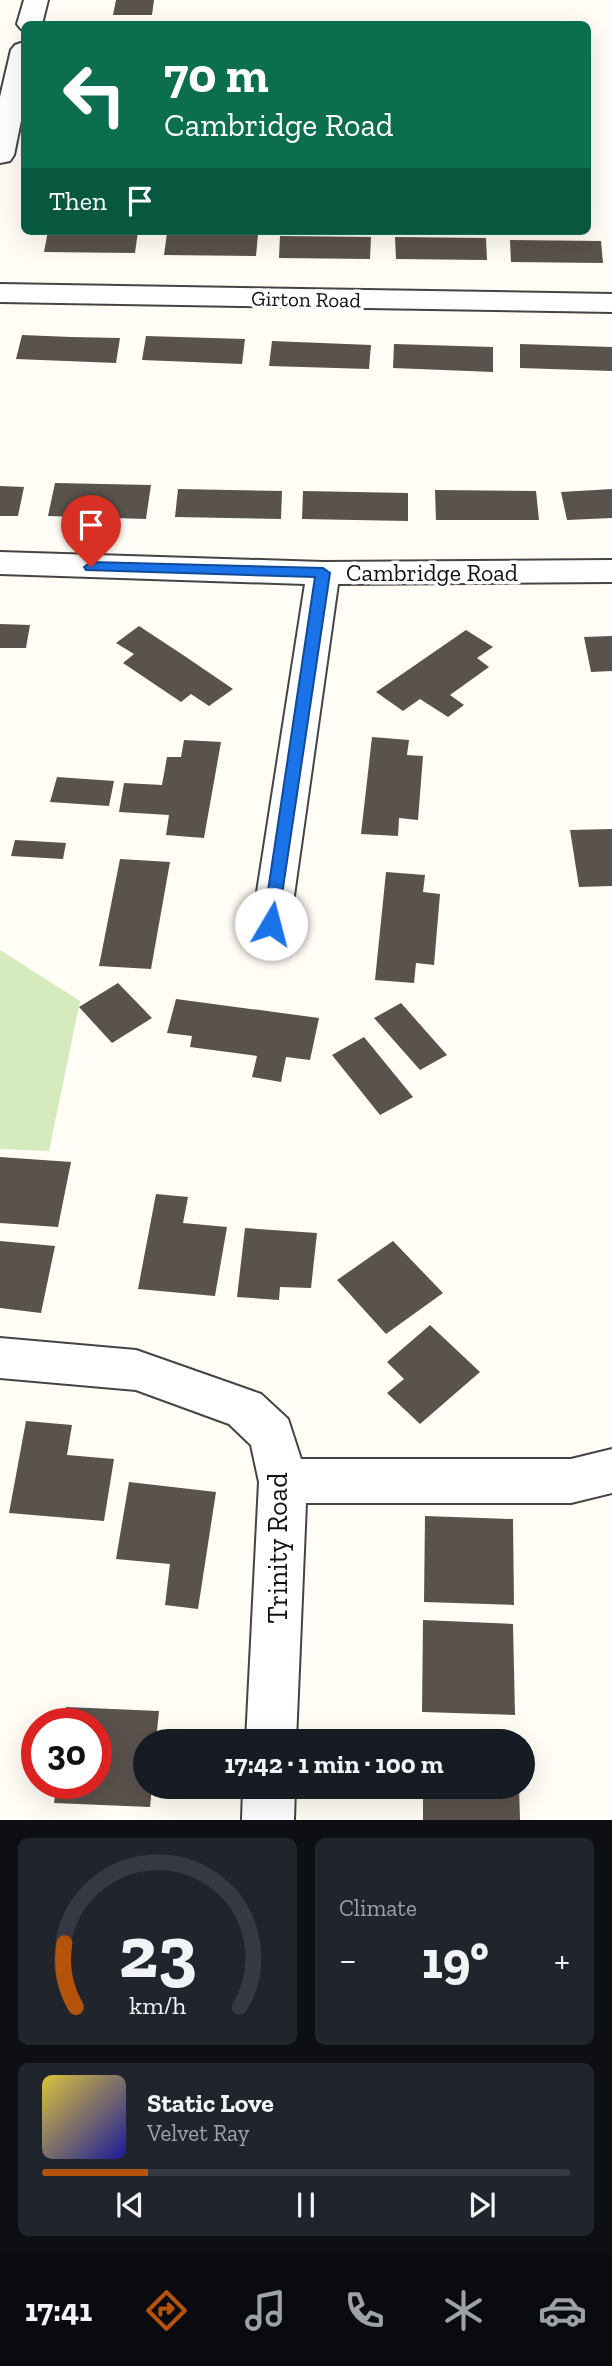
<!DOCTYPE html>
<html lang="en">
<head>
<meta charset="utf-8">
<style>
	body { margin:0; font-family:"Zilla Slab",serif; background:#20242c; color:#f1f3f6; height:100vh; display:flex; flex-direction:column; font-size:26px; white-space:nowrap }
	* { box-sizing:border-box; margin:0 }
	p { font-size:23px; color:#9ea1a6 }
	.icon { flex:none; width:38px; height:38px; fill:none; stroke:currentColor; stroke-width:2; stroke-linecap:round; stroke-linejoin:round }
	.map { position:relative; height:1820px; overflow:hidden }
	.side { display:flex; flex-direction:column; gap:18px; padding:18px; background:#0d0f14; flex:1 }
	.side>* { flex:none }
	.hud { position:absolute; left:21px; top:21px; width:570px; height:214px; border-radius:10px; box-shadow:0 7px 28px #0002; background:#0b6e4f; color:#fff; overflow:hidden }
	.speed { position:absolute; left:21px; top:1708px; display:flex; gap:14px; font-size:35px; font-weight:700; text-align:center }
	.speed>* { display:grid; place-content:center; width:91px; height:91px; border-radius:50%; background:#171b24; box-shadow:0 7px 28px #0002; line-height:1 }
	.speed .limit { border:10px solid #d22; background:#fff; color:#111 }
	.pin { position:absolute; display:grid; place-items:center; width:60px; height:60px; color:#fff; margin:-72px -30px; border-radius:50% 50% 50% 0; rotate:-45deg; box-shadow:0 0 7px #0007 }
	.pin .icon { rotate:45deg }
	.me { position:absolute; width:77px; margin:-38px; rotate:8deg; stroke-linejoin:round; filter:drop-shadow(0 0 5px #0008) }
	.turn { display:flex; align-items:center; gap:24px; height:147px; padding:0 28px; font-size:32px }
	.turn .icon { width:91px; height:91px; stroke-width:2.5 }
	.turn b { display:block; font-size:49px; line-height:60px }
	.then { display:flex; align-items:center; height:66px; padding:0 28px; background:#0003; gap:14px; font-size:26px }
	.big { font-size:52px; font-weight:700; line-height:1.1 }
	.side .tile { flex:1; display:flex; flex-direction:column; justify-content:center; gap:10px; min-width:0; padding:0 24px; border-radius:10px; background:#20242c }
	.side .dial { align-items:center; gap:0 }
	.dial svg { height:182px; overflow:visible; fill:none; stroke:#363941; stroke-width:7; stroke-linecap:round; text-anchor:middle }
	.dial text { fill:#f1f3f6; stroke:none }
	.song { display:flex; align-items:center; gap:21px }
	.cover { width:84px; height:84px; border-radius:10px; background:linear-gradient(135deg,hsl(50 70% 55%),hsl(240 70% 35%)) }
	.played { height:7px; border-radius:4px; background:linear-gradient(90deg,#b45309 20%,#363941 20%) }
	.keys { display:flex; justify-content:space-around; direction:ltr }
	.heat { display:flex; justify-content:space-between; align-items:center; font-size:38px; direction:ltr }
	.side .tiles { flex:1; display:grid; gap:18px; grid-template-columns:1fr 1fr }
	.tile:last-child { grid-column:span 2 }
	.trip { position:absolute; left:133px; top:1729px; width:402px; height:70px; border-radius:35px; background:#171b24; box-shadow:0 7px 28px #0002; font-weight:700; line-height:70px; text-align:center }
	.tabs { display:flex; height:112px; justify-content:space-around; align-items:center; background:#090b0e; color:#9ea1a6 }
	.tabs .icon { width:49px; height:49px }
	.tabs .on { color:#b45309 }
	.tabs b { font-size:32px; color:#f1f3f6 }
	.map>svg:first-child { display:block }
</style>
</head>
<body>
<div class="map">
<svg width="612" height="1820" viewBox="0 0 612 1820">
	<rect width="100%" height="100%" fill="#fffdf5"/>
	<path fill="#d5ebbd" d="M 0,950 L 80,1001 L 49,1151 L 0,1149 Z"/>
	<g fill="#5a524d">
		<path d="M 116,0 L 154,0 L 152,15 L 113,15 Z"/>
		<path d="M 48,231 L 138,231 L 135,253 L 44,252 Z"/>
		<path d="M 167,233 L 258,234 L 256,256 L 164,255 Z"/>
		<path d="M 280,236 L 371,237 L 370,259 L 279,258 Z"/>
		<path d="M 395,237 L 486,238 L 487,260 L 396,259 Z"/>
		<path d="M 510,240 L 601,241 L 603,263 L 511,262 Z"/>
		<path d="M 22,335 L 71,337 L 120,338 L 116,363 L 16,359 Z"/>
		<path d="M 146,336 L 245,339 L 242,364 L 142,360 Z"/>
		<path d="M 272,341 L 371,345 L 369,369 L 269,366 Z"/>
		<path d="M 394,344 L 493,347 L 493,372 L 393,368 Z"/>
		<path d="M 520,344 L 612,347 L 612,371 L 520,368 Z"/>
		<path d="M 55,483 L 151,485 L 146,519 L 48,516 Z"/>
		<path d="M 0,486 L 24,487 L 18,516 L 0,516 Z"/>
		<path d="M 178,489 L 282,491 L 281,519 L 175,517 Z"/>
		<path d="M 612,489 L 612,518 L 567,520 L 561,492 Z"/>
		<path d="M 435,490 L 536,491 L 539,520 L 436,520 Z"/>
		<path d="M 303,491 L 408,493 L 408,521 L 302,519 Z"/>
		<path d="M 0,624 L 30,625 L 26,648 L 0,648 Z"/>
		<path d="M 139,626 L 186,657 L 233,689 L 209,706 L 191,694 L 181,702 L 123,663 L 134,654 L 116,643 Z"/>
		<path d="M 466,630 L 493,647 L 477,658 L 489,667 L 450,695 L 464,705 L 448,717 L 420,699 L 403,711 L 376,692 Z"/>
		<path d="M 612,636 L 612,671 L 591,672 L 584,637 Z"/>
		<path d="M 372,737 L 409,740 L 407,755 L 423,756 L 418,820 L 399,818 L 398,836 L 361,834 Z"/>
		<path d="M 184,740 L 221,742 L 204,838 L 166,835 L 169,815 L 119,812 L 124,783 L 162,785 L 167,757 L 181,757 Z"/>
		<path d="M 57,777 L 114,781 L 109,806 L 50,802 Z"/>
		<path d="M 612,829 L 612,886 L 579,887 L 570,830 Z"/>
		<path d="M 15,840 L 66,843 L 63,859 L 11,856 Z"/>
		<path d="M 120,859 L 170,862 L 151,969 L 99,966 Z"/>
		<path d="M 386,872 L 425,875 L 423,892 L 440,894 L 434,965 L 416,963 L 414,983 L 375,980 Z"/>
		<path d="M 118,983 L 152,1018 L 112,1043 L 79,1007 Z"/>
		<path d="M 176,999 L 319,1018 L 310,1060 L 286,1057 L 281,1082 L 252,1077 L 257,1056 L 190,1047 L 192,1036 L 167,1033 Z"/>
		<path d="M 401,1003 L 447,1055 L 420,1070 L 374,1018 Z"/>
		<path d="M 364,1037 L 413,1097 L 380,1115 L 332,1055 Z"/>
		<path d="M 0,1157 L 71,1162 L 58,1227 L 0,1223 Z"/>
		<path d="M 156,1194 L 188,1197 L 183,1223 L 227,1227 L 215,1296 L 138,1289 Z"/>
		<path d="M 245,1228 L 317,1233 L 311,1288 L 280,1287 L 279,1300 L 237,1297 Z"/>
		<path d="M 0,1241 L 55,1246 L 41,1313 L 0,1308 Z"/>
		<path d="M 393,1241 L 443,1293 L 386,1334 L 337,1280 Z"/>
		<path d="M 430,1325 L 480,1372 L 420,1424 L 387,1393 L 404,1379 L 387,1362 Z"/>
		<path d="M 26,1421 L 72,1425 L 67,1455 L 114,1459 L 104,1521 L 9,1513 Z"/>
		<path d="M 129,1482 L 216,1492 L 198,1609 L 165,1605 L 170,1564 L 116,1559 Z"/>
		<path d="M 425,1516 L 513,1519 L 514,1605 L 424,1602 Z"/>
		<path d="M 423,1620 L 513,1624 L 515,1715 L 422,1712 Z"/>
		<path d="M 66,1707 L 159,1711 L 156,1741 L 145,1741 L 145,1787 L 152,1787 L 150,1807 L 54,1803 L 57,1783 L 96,1783 L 96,1724 L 64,1724 Z"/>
		<path d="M 423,1730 L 518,1734 L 518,1741 L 423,1741 Z"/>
		<path d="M 423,1787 L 519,1787 L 520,1820 L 423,1820 Z"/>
	</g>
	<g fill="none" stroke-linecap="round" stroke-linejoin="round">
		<defs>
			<g id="minor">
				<path d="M 24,0 L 48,0 L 42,24 L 24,24 L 24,30 L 21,29 L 17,24 Z"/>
				<path d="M 24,42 L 24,106 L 14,155 L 10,161 L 0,163 L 0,97 L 11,50 L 15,45 Z"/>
				<path d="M 0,284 L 612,294 L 612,312 L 0,302 Z"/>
				<path d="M 0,552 L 323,562 L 612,560 L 612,582 L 338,584 L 290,924 L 285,935 L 271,939 L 257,935 L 252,924 L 305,584 L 0,574 Z"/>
				<path d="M 0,1338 L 136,1350 L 261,1394 L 288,1419 L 301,1459 L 571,1459 L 612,1449 L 612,1493 L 571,1503 L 306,1503 L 296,1741 L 246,1741 L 259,1482 L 251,1445 L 229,1424 L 136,1390 L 0,1378 Z"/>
				<path d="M 243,1787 L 295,1787 L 294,1820 L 242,1820 Z"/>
			</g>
		</defs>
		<use href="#minor" stroke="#444" stroke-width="4"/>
		<use href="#minor" fill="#fff" fill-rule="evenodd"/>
	</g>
	<path fill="#1a73e8" stroke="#114b97" stroke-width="2" d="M 91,562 L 323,568 L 330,573 L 277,928 L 271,930 L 263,924 L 315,577 L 86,570 L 84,567 Z"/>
	<g text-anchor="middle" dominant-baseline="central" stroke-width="7" stroke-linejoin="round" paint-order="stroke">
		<g font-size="21" fill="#111" stroke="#fff">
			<text transform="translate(306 299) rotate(1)">Girton Road</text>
		</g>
		<g font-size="24" fill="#111" stroke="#fff">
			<text x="432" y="572">Cambridge Road</text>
		</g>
		<g font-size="28" fill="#111" stroke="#fff">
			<text transform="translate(277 1548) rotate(-90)">Trinity Road</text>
		</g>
	</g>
</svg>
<div class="speed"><div class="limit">30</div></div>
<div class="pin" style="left:91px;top:567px;background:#d93025"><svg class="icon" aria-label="arrive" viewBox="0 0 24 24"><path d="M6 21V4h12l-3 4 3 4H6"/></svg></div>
<svg class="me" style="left:271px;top:924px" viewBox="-20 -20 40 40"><circle r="19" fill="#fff"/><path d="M0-13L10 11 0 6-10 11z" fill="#1a73e8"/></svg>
<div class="trip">17:42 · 1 min · 100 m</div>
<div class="hud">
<div class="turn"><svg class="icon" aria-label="left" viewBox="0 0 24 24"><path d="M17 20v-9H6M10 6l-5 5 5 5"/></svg><div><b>70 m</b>Cambridge Road</div></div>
<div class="then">Then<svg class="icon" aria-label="arrive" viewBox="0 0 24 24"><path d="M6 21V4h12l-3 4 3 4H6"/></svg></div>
</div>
</div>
<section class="side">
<div class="tiles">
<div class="tile dial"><svg viewBox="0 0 100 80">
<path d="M14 69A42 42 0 1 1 86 69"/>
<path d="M14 69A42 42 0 0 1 9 41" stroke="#b45309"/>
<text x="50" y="56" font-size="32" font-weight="700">23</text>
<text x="50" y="72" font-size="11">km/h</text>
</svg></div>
<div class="tile"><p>Climate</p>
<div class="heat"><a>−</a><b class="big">19°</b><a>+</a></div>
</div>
<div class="tile">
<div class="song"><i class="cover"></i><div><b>Static Love</b><p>Velvet Ray</p></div></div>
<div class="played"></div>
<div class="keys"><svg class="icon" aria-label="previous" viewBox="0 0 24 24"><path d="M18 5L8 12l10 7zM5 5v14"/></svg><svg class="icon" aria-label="pause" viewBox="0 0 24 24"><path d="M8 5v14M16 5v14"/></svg><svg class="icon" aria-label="next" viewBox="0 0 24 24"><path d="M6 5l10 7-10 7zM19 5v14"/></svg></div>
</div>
</div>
</section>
<nav class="tabs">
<b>17:41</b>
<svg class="icon on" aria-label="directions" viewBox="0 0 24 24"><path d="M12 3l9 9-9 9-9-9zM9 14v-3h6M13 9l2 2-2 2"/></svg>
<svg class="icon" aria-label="music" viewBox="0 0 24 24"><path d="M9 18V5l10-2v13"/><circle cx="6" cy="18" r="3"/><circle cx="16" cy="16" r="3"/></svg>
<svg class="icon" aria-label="phone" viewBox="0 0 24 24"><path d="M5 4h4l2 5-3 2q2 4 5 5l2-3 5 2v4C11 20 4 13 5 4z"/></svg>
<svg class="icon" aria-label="climate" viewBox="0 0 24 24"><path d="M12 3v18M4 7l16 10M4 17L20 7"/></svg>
<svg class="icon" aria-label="car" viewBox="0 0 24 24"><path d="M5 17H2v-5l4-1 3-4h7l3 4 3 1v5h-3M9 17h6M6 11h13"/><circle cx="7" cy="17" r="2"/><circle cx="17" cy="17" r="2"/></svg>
</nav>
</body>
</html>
